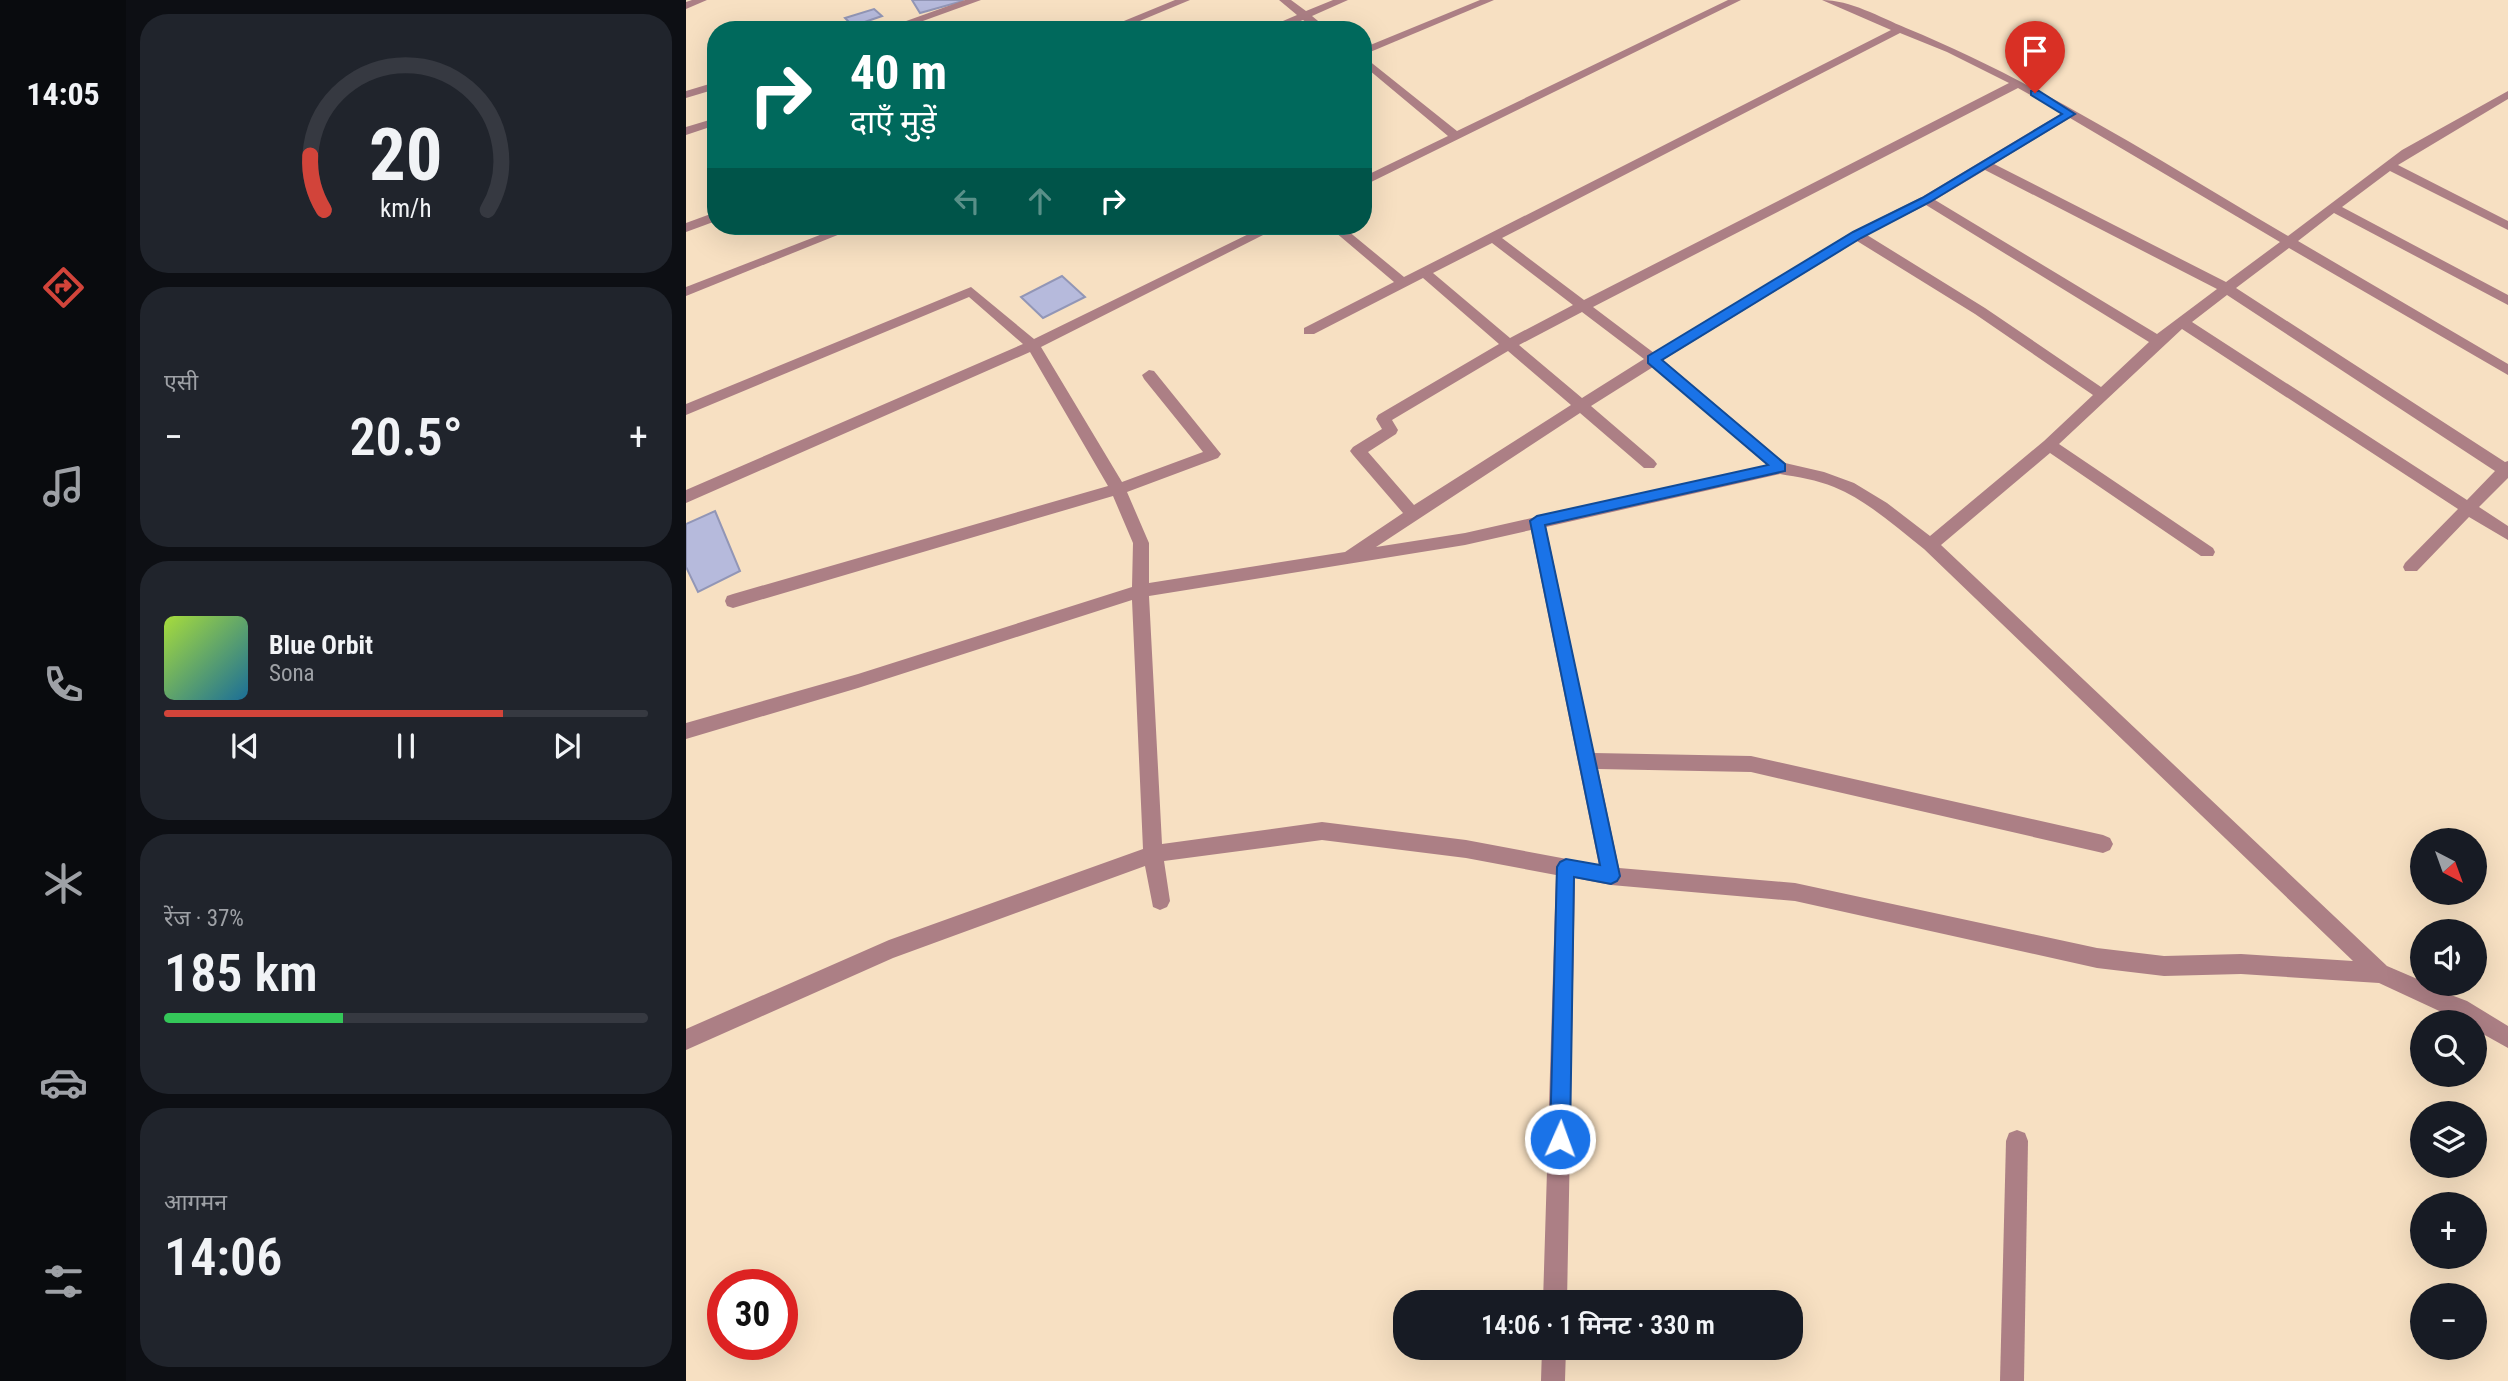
<!DOCTYPE html>
<html lang="hi">
<head>
<meta charset="utf-8">
<style>
	body { margin:0; font-family:"Roboto Condensed","Noto Sans Devanagari",sans-serif; background:#20242c; color:#f1f3f6; height:100vh; display:flex; flex-direction:column; font-size:26px; white-space:nowrap }
	* { box-sizing:border-box; margin:0 }
	p { font-size:23px; color:#9ea1a6 }
	.icon { flex:none; width:38px; height:38px; fill:none; stroke:currentColor; stroke-width:2; stroke-linecap:round; stroke-linejoin:round }
	.map { position:relative; flex:1; overflow:hidden }
	.side { display:flex; flex-direction:column; gap:14px; padding:14px; background:#0d0f14; width:560px }
	.side>* { flex:none }
	.hud { position:absolute; left:21px; top:21px; width:665px; height:214px; border-radius:28px; box-shadow:0 7px 28px #0002; background:#00695c; color:#fff; overflow:hidden }
	.needle { width:46px; rotate:139deg }
	.fabs { position:absolute; left:1724px; top:828px; display:grid; gap:14px }
	.fabs a { display:grid; place-items:center; width:77px; height:77px; border-radius:50%; background:#171b24; box-shadow:0 7px 28px #0002; font-size:35px }
	.speed { position:absolute; left:21px; top:1269px; display:flex; gap:14px; font-size:35px; font-weight:700; text-align:center }
	.speed>* { display:grid; place-content:center; width:91px; height:91px; border-radius:50%; background:#171b24; box-shadow:0 7px 28px #0002; line-height:1 }
	.speed .limit { border:10px solid #d22; background:#fff; color:#111 }
	.pin { position:absolute; display:grid; place-items:center; width:60px; height:60px; color:#fff; margin:-72px -30px; border-radius:50% 50% 50% 0; rotate:-45deg; box-shadow:0 0 7px #0007 }
	.pin .icon { rotate:45deg }
	.me { position:absolute; width:77px; margin:-38px; rotate:2deg; stroke-linejoin:round; filter:drop-shadow(0 0 5px #0008) }
	.turn { display:flex; align-items:center; gap:24px; height:147px; padding:0 28px; font-size:32px }
	.turn .icon { width:91px; height:91px; stroke-width:2.5 }
	.turn b { display:block; font-size:49px; line-height:60px }
	.lanes { display:flex; align-items:center; height:66px; padding:0 28px; background:#0003; justify-content:center; gap:35px; direction:ltr }
	.lanes .off { opacity:.35 }
	.big { font-size:52px; font-weight:600; line-height:1.1 }
	.side .card { flex:1; display:flex; flex-direction:column; justify-content:center; gap:10px; min-width:0; padding:0 24px; border-radius:28px; background:#20242c }
	.side .dial { align-items:center; gap:0 }
	.dial svg { height:182px; overflow:visible; fill:none; stroke:#363941; stroke-width:7; stroke-linecap:round; text-anchor:middle }
	.dial text { fill:#f1f3f6; stroke:none }
	.song { display:flex; align-items:center; gap:21px }
	.cover { width:84px; height:84px; border-radius:10px; background:linear-gradient(135deg,hsl(80 70% 55%),hsl(200 70% 35%)) }
	.played { height:7px; border-radius:4px; background:linear-gradient(90deg,#d2443a 70%,#363941 70%) }
	.keys { display:flex; justify-content:space-around; direction:ltr }
	.heat { display:flex; justify-content:space-between; align-items:center; font-size:38px; direction:ltr }
	.charge { height:10px; border-radius:5px; background:linear-gradient(90deg,#34c759 37%,#363941 0) }
	.trip { position:absolute; left:707px; top:1290px; width:410px; height:70px; border-radius:28px; background:#171b24; box-shadow:0 7px 28px #0002; font-weight:600; line-height:70px; text-align:center }
	main { display:flex; flex:1; min-height:0 }
	.tabs { display:flex; flex-direction:column; width:126px; justify-content:space-around; align-items:center; background:#090b0e; color:#9ea1a6 }
	.tabs .icon { width:49px; height:49px }
	.tabs .on { color:#d2443a }
	.tabs b { font-size:32px; color:#f1f3f6 }
	.map>svg:first-child { display:block }
</style>
</head>
<body>
<main>
<nav class="tabs">
<b>14:05</b>
<svg class="icon on" aria-label="directions" viewBox="0 0 24 24"><path d="M12 3l9 9-9 9-9-9zM9 14v-3h6M13 9l2 2-2 2"/></svg>
<svg class="icon" aria-label="music" viewBox="0 0 24 24"><path d="M9 18V5l10-2v13"/><circle cx="6" cy="18" r="3"/><circle cx="16" cy="16" r="3"/></svg>
<svg class="icon" aria-label="phone" viewBox="0 0 24 24"><path d="M5 4h4l2 5-3 2q2 4 5 5l2-3 5 2v4C11 20 4 13 5 4z"/></svg>
<svg class="icon" aria-label="climate" viewBox="0 0 24 24"><path d="M12 3v18M4 7l16 10M4 17L20 7"/></svg>
<svg class="icon" aria-label="car" viewBox="0 0 24 24"><path d="M5 17H2v-5l4-1 3-4h7l3 4 3 1v5h-3M9 17h6M6 11h13"/><circle cx="7" cy="17" r="2"/><circle cx="17" cy="17" r="2"/></svg>
<svg class="icon" aria-label="filters" viewBox="0 0 24 24"><path d="M4 7h16M4 17h16"/><circle cx="9" cy="7" r="2"/><circle cx="15" cy="17" r="2"/></svg>
</nav>
<section class="side">
<div class="card dial"><svg viewBox="0 0 100 80">
<path d="M14 69A42 42 0 1 1 86 69"/>
<path d="M14 69A42 42 0 0 1 8 45" stroke="#d2443a"/>
<text x="50" y="56" font-size="32" font-weight="700">20</text>
<text x="50" y="72" font-size="11">km/h</text>
</svg></div>
<div class="card"><p>एसी</p>
<div class="heat"><a>−</a><b class="big">20.5°</b><a>+</a></div>
</div>
<div class="card">
<div class="song"><i class="cover"></i><div><b>Blue Orbit</b><p>Sona</p></div></div>
<div class="played"></div>
<div class="keys"><svg class="icon" aria-label="previous" viewBox="0 0 24 24"><path d="M18 5L8 12l10 7zM5 5v14"/></svg><svg class="icon" aria-label="pause" viewBox="0 0 24 24"><path d="M8 5v14M16 5v14"/></svg><svg class="icon" aria-label="next" viewBox="0 0 24 24"><path d="M6 5l10 7-10 7zM19 5v14"/></svg></div>
</div>
<div class="card"><p>रेंज · 37%</p><b class="big">185 km</b><div class="charge"></div></div>
<div class="card"><p>आगमन</p><b class="big">14:06</b></div>
</section>
<div class="map">
<svg width="1822" height="1381" viewBox="0 0 1822 1381">
	<rect width="100%" height="100%" fill="#f7e0c2"/>
	<g fill="#b6badc" stroke="#9296b6" stroke-width="2">
		<path d="M 226,0 L 276,0 L 277,1 L 234,13 Z"/>
		<path d="M 188,9 L 196,16 L 167,26 L 159,18 Z"/>
		<path d="M 376,276 L 399,297 L 357,318 L 335,297 Z"/>
		<path d="M 29,511 L 54,571 L 12,592 L 0,567 L 0,524 Z"/>
	</g>
	<g fill="none" stroke-linecap="round" stroke-linejoin="round">
		<g fill="#ac7f85" fill-rule="evenodd">
			<path d="M 6,0 L 21,0 L 0,9 L 0,2 Z"/>
			<path d="M 279,0 L 295,0 L 212,30 L 195,30 Z"/>
			<path d="M 489,0 L 504,0 L 432,30 L 416,30 Z"/>
			<path d="M 593,0 L 605,0 L 620,11 L 647,0 L 662,0 L 626,16 L 643,30 L 631,30 L 617,20 L 591,30 L 576,30 L 611,15 Z"/>
			<path d="M 794,0 L 808,0 L 677,55 L 677,48 Z"/>
			<path d="M 1042,0 L 1055,0 L 677,186 L 677,177 L 762,136 L 677,65 L 677,56 L 771,131 Z"/>
			<path d="M 1136,0 C 1164,0 1194,17 1220,28 C 1354,83 1477,163 1602,236 L 1716,150 L 1822,91 L 1822,99 L 1712,165 L 1822,221 L 1822,230 L 1704,171 L 1656,207 L 1822,295 L 1822,305 L 1648,213 L 1612,241 L 1822,364 L 1822,375 L 1603,248 L 1550,288 L 1819,462 L 1822,461 L 1822,478 L 1793,507 L 1822,526 L 1822,540 L 1783,517 L 1731,571 L 1719,571 L 1717,567 L 1719,563 L 1772,509 L 1496,329 L 1373,444 L 1527,548 L 1529,552 L 1527,556 L 1515,556 L 1364,453 L 1255,545 L 1701,966 L 1736,981 L 1736,984 L 1781,1001 L 1822,1026 L 1822,1048 L 1788,1029 L 1788,1022 L 1777,1022 L 1693,983 L 1555,974 L 1478,976 L 1411,968 L 1109,901 L 925,885 L 889,878 L 881,1302 L 857,1302 L 870,875 L 780,858 L 636,840 L 478,861 L 484,901 L 481,907 L 474,910 L 467,907 L 459,866 L 207,958 L 0,1050 L 0,1029 L 203,940 L 457,849 L 446,600 L 172,688 L 0,739 L 0,723 L 172,674 L 446,587 L 447,543 L 427,496 L 47,608 L 41,606 L 39,601 L 41,596 L 47,594 L 422,486 L 344,352 L 0,503 L 0,490 L 337,344 L 283,297 L 0,415 L 0,404 L 285,287 L 348,339 L 579,226 L 595,226 L 355,347 L 436,482 L 517,452 L 458,379 L 456,375 L 463,370 L 468,371 L 535,454 L 532,458 L 441,492 L 463,543 L 463,583 L 659,552 L 717,513 L 667,455 L 664,451 L 667,447 L 696,429 L 690,419 L 692,415 L 813,344 L 737,278 L 628,334 L 618,334 L 618,328 L 708,282 L 642,226 L 656,226 L 718,277 L 1205,30 ZM 1214,33 L 1261,52 L 1323,83 L 898,300 L 816,238 ZM 1332,88 L 1376,113 L 1236,197 L 1166,232 L 968,353 L 907,307 ZM 1384,118 L 1594,242 L 1540,282 L 1308,164 ZM 1299,170 L 1531,289 L 1471,334 L 1249,200 ZM 1240,205 L 1463,342 L 1415,387 L 1299,308 L 1181,235 ZM 1171,241 L 1289,314 L 1407,395 L 1358,441 L 1244,536 L 1201,503 L 1168,483 L 1138,472 L 1099,463 L 977,360 ZM 806,243 L 887,305 L 824,338 L 747,273 ZM 1541,295 L 1809,471 L 1781,500 L 1506,322 ZM 896,312 L 958,359 L 896,398 L 833,345 ZM 822,351 L 885,405 L 728,505 L 682,452 L 710,434 L 712,430 L 706,420 ZM 967,367 L 1081,465 L 779,533 L 690,547 L 894,413 L 958,468 L 968,468 L 971,464 L 968,460 L 905,406 ZM 1094,474 C 1112,477 1131,480 1148,487 C 1182,501 1210,527 1238,549 L 1667,961 L 1555,954 L 1478,956 L 1411,948 L 1109,883 L 933,868 L 912,769 L 1065,772 L 1417,853 L 1424,850 L 1427,844 L 1424,838 L 1417,835 L 1065,756 L 908,753 L 860,527 ZM 845,530 L 913,865 L 780,840 L 636,822 L 476,844 L 463,596 L 779,545 Z"/>
			<path d="M 30,82 L 30,89 L 0,98 L 0,91 Z"/>
			<path d="M 30,118 L 30,125 L 0,135 L 0,127 Z"/>
			<path d="M 30,212 L 30,221 L 0,232 L 0,223 Z"/>
			<path d="M 157,226 L 174,226 L 0,296 L 0,287 Z"/>
			<path d="M 1331,1130 L 1339,1133 L 1342,1141 L 1338,1381 L 1314,1381 L 1320,1141 L 1323,1133 Z"/>
			<path d="M 856,1348 L 880,1348 L 879,1381 L 855,1381 Z"/>
		</g>
	</g>
	<path fill="#1a73e8" stroke="#114b97" stroke-width="2" d="M 1345,91 L 1353,91 L 1389,114 L 1244,202 L 1175,238 L 976,360 L 1099,464 L 1099,471 L 859,525 L 934,876 L 931,881 L 925,884 L 888,877 L 884,1139 L 881,1146 L 874,1149 L 867,1146 L 864,1139 L 871,867 L 874,862 L 880,859 L 914,865 L 844,521 L 851,516 L 1082,465 L 962,363 L 962,356 L 1167,232 L 1236,198 L 1376,114 L 1345,95 Z"/>
</svg>
<div class="fabs">
<a><svg class="needle" viewBox="-14 -14 28 28"><path d="M0-13l5 13h-10z" fill="#e53935"/><path d="M0 13l5-13h-10z" fill="#9ea1a6"/></svg></a>
<a><svg class="icon" aria-label="sound" viewBox="0 0 24 24"><path d="M4 9h4l5-4v14l-5-4H4zM17 9q2 3 0 6"/></svg></a>
<a><svg class="icon" aria-label="search" viewBox="0 0 24 24"><circle cx="10" cy="10" r="6"/><path d="M15 15l6 6"/></svg></a>
<a><svg class="icon" aria-label="layers" viewBox="0 0 24 24"><path d="M12 4l9 5-9 5-9-5zM3 14l9 5 9-5"/></svg></a>
<a>+</a>
<a>−</a>
</div>
<div class="speed"><div class="limit">30</div></div>
<div class="pin" style="left:1349px;top:93px;background:#d93025"><svg class="icon" aria-label="arrive" viewBox="0 0 24 24"><path d="M6 21V4h12l-3 4 3 4H6"/></svg></div>
<svg class="me" style="left:874px;top:1139px" viewBox="-20 -20 40 40"><circle r="17" fill="#1a73e8" stroke="#fff" stroke-width="3"/><path d="M0-11L8 9 0 5-8 9z" fill="#fff"/></svg>
<div class="trip">14:06 · 1 मिनट · 330 m</div>
<div class="hud">
<div class="turn"><svg class="icon" aria-label="right" viewBox="0 0 24 24"><path d="M7 20v-9h11M14 6l5 5-5 5"/></svg><div><b>40 m</b>दाएँ मुड़ें</div></div>
<div class="lanes"><svg class="icon off" aria-label="left" viewBox="0 0 24 24"><path d="M17 20v-9H6M10 6l-5 5 5 5"/></svg><svg class="icon off" aria-label="ahead" viewBox="0 0 24 24"><path d="M12 20V5M6 11l6-6 6 6"/></svg><svg class="icon" aria-label="right" viewBox="0 0 24 24"><path d="M7 20v-9h11M14 6l5 5-5 5"/></svg></div>
</div>
</div>
</main>
</body>
</html>
